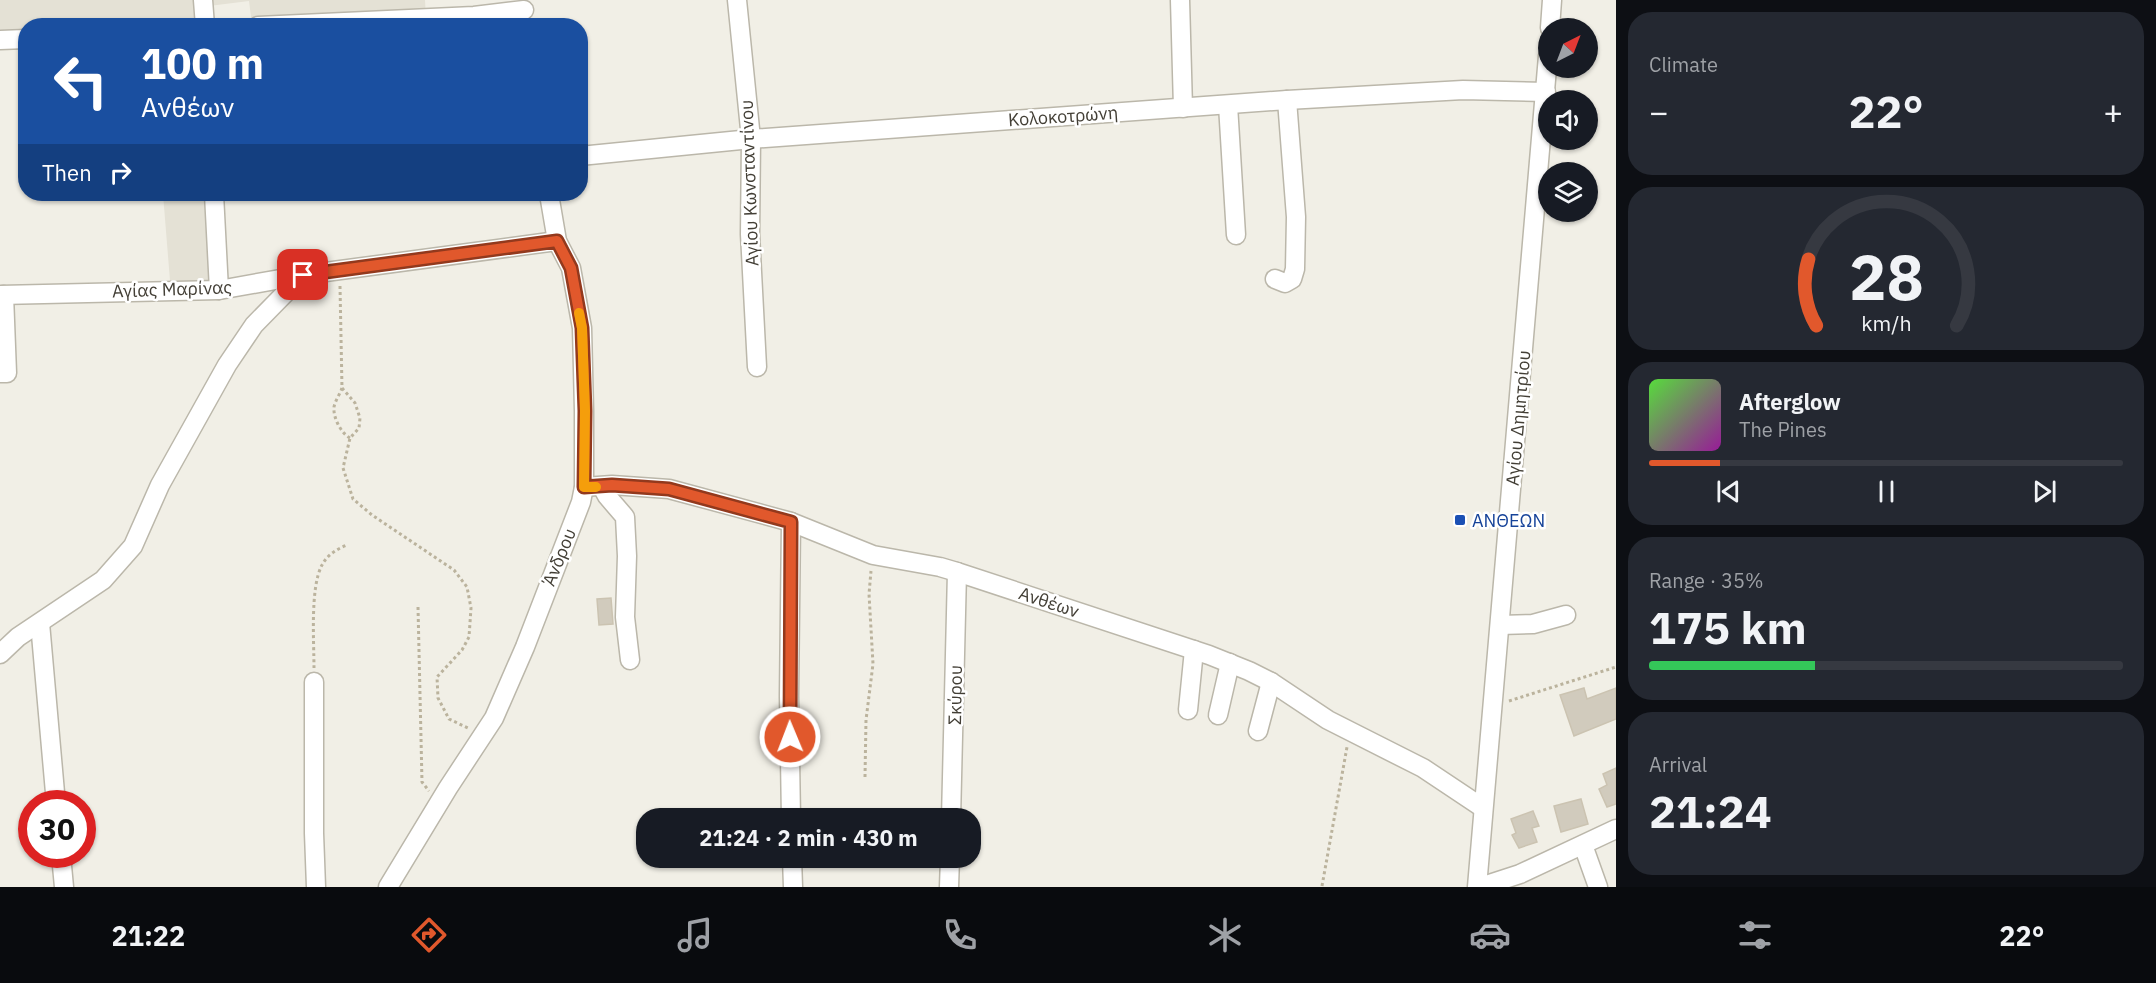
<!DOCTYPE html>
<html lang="en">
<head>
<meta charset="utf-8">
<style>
	body { margin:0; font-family:"IBM Plex Sans",sans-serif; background:#242831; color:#f1f3f6; height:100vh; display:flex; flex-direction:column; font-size:22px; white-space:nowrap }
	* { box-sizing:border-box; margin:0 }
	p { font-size:20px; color:#9ea1a6 }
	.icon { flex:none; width:33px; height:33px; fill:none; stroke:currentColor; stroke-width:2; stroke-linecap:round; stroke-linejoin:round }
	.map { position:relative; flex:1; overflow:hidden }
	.side { display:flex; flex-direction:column; gap:12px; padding:12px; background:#0d0f14; width:540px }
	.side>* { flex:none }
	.top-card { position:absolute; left:18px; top:18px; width:570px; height:183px; border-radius:24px; box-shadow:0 2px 4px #0004; background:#1a4fa0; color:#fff; overflow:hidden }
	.needle { width:39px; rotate:42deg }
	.controls { position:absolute; left:1538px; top:18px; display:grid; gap:12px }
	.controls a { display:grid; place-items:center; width:60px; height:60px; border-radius:50%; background:#171b24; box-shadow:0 2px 4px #0004; font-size:30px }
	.speed { position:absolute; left:18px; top:790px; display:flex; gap:12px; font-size:30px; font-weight:700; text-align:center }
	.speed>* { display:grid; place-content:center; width:78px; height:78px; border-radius:50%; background:#171b24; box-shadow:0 2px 4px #0004; line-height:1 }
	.speed .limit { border:9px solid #d22; background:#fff; color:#111 }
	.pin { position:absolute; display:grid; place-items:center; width:51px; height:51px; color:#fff; margin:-26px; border-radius:12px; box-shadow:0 3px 9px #0006 }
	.me { position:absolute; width:66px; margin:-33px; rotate:359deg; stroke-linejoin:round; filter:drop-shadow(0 0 4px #0008) }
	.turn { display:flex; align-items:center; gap:21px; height:126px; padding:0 24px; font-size:27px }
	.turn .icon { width:78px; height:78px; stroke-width:2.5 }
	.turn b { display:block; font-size:42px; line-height:51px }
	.then { display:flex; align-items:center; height:57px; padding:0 24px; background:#0003; gap:12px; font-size:22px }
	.big { font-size:45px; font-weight:700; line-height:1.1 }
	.side .tile { flex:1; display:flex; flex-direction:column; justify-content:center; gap:9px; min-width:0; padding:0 21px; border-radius:24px; background:#242831 }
	.side .dial { align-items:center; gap:0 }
	.dial svg { height:156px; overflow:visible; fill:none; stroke:#363941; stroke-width:7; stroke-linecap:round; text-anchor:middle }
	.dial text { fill:#f1f3f6; stroke:none }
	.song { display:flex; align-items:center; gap:18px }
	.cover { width:72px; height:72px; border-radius:9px; background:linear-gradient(135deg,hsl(110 70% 55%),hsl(300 70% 35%)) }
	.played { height:6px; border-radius:3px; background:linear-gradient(90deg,#e1582c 15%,#363941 15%) }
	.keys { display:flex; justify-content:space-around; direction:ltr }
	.heat { display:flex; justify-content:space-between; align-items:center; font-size:33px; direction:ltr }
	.charge { height:9px; border-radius:4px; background:linear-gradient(90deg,#34c759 35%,#363941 0) }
	.trip { position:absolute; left:636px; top:808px; width:345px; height:60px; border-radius:24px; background:#171b24; box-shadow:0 2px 4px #0004; font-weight:700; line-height:60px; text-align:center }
	.tab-bar { display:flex; height:96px; justify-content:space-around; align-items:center; background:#090b0e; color:#9ea1a6 }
	.tab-bar .icon { width:42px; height:42px }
	.tab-bar .on { color:#e1582c }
	.tab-bar b { font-size:27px; color:#f1f3f6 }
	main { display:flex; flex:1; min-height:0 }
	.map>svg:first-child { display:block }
</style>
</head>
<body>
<main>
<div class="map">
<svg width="1616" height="887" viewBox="0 0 1616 887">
	<rect width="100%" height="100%" fill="#f1efe6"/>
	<g fill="#e4e1d5">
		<path d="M 0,0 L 199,0 L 200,25 L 26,26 L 25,40 L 0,40 Z"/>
		<path d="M 208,0 L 425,0 L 426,18 L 252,25 L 249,1 L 209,6 Z"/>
		<path d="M 163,194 L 207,194 L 212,289 L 171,293 Z"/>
	</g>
	<g fill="#d1cbbd" stroke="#cbc3b1" stroke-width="1.5">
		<path d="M 611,598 L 613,624 L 599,625 L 597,599 Z"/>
		<path d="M 1584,688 L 1587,699 L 1616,688 L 1616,719 L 1574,736 L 1560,695 Z"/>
		<path d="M 1616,768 L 1616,804 L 1607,807 L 1599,789 L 1607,785 L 1603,774 Z"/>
		<path d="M 1581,799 L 1588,824 L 1561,832 L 1554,806 Z"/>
		<path d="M 1533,811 L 1539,826 L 1532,828 L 1537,842 L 1519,848 L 1512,835 L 1516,833 L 1511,819 Z"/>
	</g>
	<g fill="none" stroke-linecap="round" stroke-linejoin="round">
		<defs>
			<g id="minor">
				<path d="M 203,0 L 205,26"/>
				<path d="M 737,0 L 751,139 L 750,234 L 757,367"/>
				<path d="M 1180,0 L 1183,108"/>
				<path d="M 258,26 L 474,16 L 524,10"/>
				<path d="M 1550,28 L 1552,0"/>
				<path d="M 0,40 L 26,39"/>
				<path d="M 1228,105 L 1236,235"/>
				<path d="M 580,156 L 751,139 L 1287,100 L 1463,90 L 1546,92"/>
				<path d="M 214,194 L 219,290"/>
				<path d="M 1275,279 L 1285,283 L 1292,279 L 1295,269 L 1296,217 L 1287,100"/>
				<path d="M 0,295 L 219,290 L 303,275 L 557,241"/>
				<path d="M 0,373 L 7,373 L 4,295"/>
				<path d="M 584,487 L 612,485 L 669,489 L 791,522 L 873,555 L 940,567 L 957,572 L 1209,655 L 1249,671 L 1271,682 L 1328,720 L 1423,768 L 1483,808"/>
				<path d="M 602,487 L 607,496 L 625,517 L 627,556 L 625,617 L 630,660"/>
				<path d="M 791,522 L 789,696 L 791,819"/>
				<path d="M 40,623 L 56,804"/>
				<path d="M 1500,625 L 1533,624 L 1566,615"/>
				<path d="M 0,654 L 18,637 L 103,580 L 133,546 L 160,485 L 227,365 L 254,325 L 303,275"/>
				<path d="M 314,682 L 314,833 L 316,887"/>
				<path d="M 1188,710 L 1194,650"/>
				<path d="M 1218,715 L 1230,663"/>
				<path d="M 1258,731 L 1271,682"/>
				<path d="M 951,819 L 957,572"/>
				<path d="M 1583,845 L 1598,887"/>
				<path d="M 61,855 L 64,887"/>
				<path d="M 792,858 L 793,887"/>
				<path d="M 388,887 L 448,788 L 494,718 L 525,647 L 581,502 L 584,487 L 584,411 L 582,328 L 571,268 L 557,241 L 549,194"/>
				<path d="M 949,887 L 950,858"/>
				<path d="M 1477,887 L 1548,56"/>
				<path d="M 1480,887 L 1520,874 L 1616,829"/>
			</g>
		</defs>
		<use href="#minor" stroke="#bbb7aa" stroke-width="21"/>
		<g stroke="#bbb39d" stroke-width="3" stroke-dasharray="3 3" stroke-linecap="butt">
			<path d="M 340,286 L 342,388 L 355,403 L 360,418 L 359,428 L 350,438 L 343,468 L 353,499 L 372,515 L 454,570 L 467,587 L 471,608 L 469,637 L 462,650 L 437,677 L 438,698 L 449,719 L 470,729"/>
			<path d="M 342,388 C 340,394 335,401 334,407 C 333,418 341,433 350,438"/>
			<path d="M 418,607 L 422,782 L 429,791"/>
			<path d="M 314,668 C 314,642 310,587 322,565 C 327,555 337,549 347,545"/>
			<path d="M 1509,701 L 1616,667"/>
			<path d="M 865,777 L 866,720 L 873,664 L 869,594 L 871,571"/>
			<path d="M 1322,886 L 1347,747"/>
		</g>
		<use href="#minor" stroke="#fff" stroke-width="18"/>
	</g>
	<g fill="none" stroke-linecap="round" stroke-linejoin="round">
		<defs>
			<path id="route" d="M 303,275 L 557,241 L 571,268 L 582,328 L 585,411 L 584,487 L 612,485 L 669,489 L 791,522 L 790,737"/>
		</defs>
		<use href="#route" stroke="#92391d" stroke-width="15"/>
		<use href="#route" stroke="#e1582c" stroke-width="10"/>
		<path stroke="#f59e0b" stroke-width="10" d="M 579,313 L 582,328 L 585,411 L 584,487 L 596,487"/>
	</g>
	<rect fill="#1a4fb4" stroke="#fff" stroke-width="2" x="1454" y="514" width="12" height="12" rx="3"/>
	<g text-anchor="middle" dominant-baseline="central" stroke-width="5" stroke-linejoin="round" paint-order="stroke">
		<g font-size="18" fill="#433f36" stroke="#fff">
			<text transform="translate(1063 116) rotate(-4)">Κολοκοτρώνη</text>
			<text transform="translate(749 183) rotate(-92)">Αγίου Κωνσταντίνου</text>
			<text transform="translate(172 289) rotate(-2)">Αγίας Μαρίνας</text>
			<text transform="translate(1518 418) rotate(-85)">Αγίου Δημητρίου</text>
			<text transform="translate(559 557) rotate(-68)">Άνδρου</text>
			<text transform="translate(1049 602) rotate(18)">Ανθέων</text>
			<text transform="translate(955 695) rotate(-89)">Σκύρου</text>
		</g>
		<g font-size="18" fill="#164399" stroke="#fff" text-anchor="start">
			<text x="1472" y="520">ΑΝΘΕΩΝ</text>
		</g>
	</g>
</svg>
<div class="controls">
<a><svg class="needle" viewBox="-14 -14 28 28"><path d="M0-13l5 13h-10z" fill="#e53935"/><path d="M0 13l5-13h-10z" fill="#9ea1a6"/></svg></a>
<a><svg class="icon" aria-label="sound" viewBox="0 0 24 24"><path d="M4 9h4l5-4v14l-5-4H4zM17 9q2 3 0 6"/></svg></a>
<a><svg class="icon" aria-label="layers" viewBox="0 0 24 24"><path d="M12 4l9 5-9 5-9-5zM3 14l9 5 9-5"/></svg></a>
</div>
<div class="speed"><div class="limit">30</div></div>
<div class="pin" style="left:303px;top:275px;background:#d93025"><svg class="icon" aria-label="arrive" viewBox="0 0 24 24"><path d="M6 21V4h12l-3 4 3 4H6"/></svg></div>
<svg class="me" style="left:790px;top:737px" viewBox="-20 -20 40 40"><circle r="17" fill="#e1582c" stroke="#fff" stroke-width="3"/><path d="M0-11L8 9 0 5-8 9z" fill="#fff"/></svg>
<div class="trip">21:24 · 2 min · 430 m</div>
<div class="top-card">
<div class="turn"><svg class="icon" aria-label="left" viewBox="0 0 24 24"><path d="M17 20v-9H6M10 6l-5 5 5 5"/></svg><div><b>100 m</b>Ανθέων</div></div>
<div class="then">Then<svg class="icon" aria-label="right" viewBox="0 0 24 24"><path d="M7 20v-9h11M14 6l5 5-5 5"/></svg></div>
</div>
</div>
<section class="side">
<div class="tile"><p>Climate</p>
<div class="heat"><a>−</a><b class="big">22°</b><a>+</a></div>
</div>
<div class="tile dial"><svg viewBox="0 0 100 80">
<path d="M14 69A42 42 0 1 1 86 69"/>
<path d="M14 69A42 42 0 0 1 10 35" stroke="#e1582c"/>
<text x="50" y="56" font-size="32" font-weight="700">28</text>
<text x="50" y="72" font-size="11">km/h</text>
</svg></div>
<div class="tile">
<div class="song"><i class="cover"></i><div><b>Afterglow</b><p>The Pines</p></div></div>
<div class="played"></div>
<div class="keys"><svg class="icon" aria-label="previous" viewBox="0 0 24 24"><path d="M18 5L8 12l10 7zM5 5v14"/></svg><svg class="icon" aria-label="pause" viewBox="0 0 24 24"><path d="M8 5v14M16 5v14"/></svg><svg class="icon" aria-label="next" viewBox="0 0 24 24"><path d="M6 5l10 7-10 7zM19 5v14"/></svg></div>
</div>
<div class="tile"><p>Range · 35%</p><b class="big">175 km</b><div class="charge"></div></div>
<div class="tile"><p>Arrival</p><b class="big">21:24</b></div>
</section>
</main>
<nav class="tab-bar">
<b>21:22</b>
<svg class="icon on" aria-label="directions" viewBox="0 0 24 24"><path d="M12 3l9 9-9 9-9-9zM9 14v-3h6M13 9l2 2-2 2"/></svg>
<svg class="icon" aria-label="music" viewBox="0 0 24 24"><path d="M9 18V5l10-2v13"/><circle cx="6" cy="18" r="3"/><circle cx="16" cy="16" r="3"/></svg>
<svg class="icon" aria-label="phone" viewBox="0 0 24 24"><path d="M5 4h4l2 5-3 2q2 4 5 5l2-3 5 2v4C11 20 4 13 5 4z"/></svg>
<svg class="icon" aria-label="climate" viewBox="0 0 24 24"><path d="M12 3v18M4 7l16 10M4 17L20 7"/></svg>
<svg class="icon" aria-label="car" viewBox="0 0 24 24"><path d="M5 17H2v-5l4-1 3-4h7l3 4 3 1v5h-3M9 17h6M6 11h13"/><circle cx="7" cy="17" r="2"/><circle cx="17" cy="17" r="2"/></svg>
<svg class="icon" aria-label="filters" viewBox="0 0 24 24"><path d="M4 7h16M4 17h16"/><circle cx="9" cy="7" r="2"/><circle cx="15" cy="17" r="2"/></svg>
<b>22°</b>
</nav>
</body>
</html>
